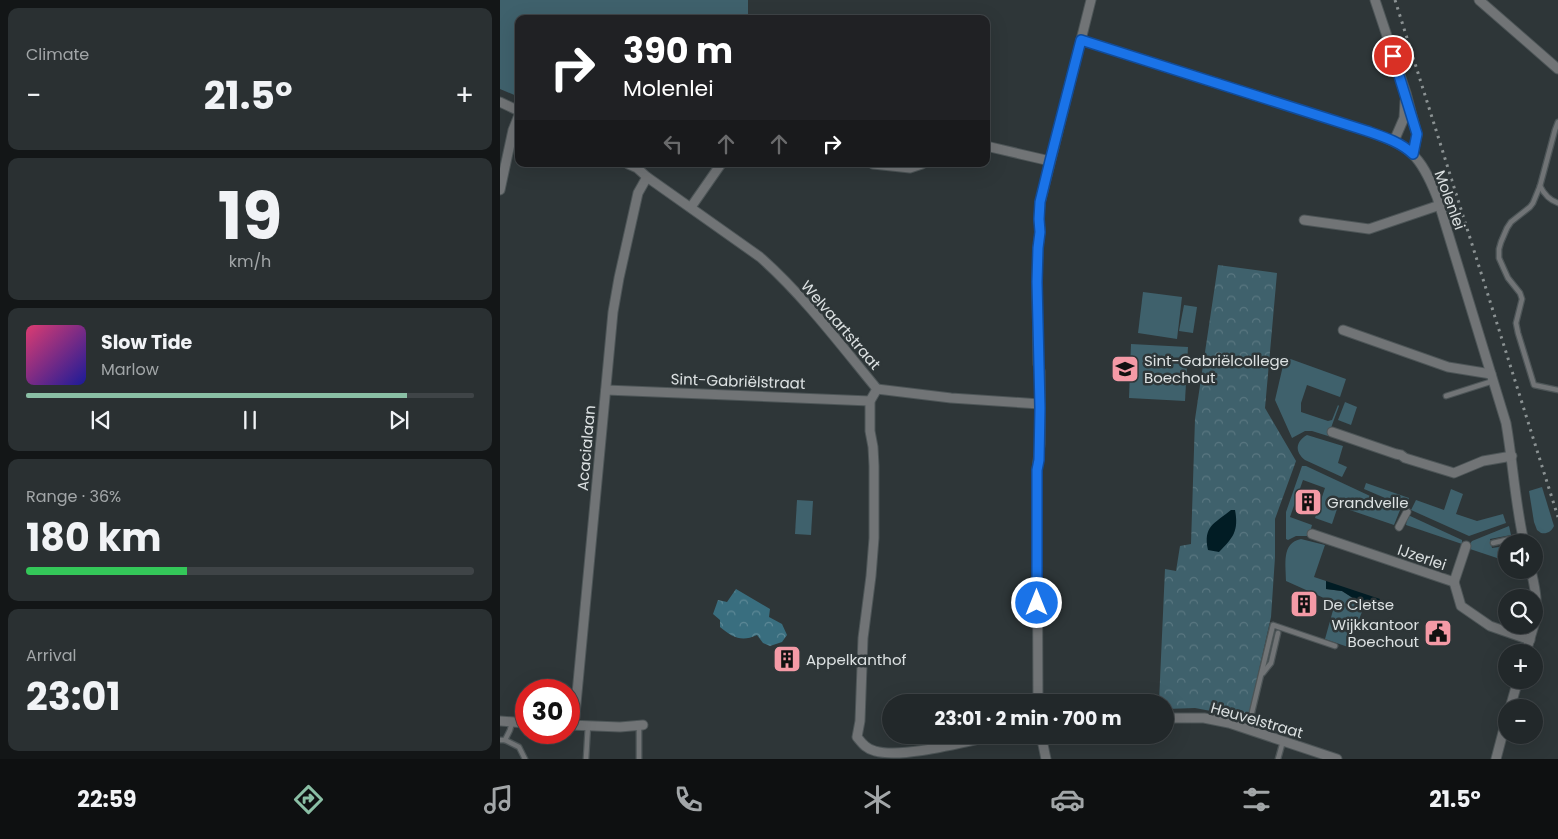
<!DOCTYPE html>
<html lang="en">
<head>
<meta charset="utf-8">
<style>
	body { margin:0; font-family:Poppins,sans-serif; background:#2a3032; color:#f1f3f6; height:100vh; display:flex; flex-direction:column; font-size:19px; white-space:nowrap }
	* { box-sizing:border-box; margin:0 }
	p { font-size:16px; color:#a2a6a8 }
	.icon { flex:none; width:28px; height:28px; fill:none; stroke:currentColor; stroke-width:2; stroke-linecap:round; stroke-linejoin:round }
	.map { position:relative; flex:1; overflow:hidden }
	.drawer { display:flex; flex-direction:column; gap:8px; padding:8px; background:#131617; width:500px }
	.drawer>* { flex:none }
	.top-card { position:absolute; left:15px; top:15px; width:475px; height:152px; border-radius:10px; box-shadow:0 5px 20px #0002,0 0 0 1px #3f4447; background:#202124; color:#fff; overflow:hidden }
	.fabs { position:absolute; left:998px; top:534px; display:grid; gap:10px }
	.fabs a { display:grid; place-items:center; width:45px; height:45px; border-radius:50%; background:#22282a; box-shadow:0 5px 20px #0002,0 0 0 1px #3f4447; font-size:25px }
	.speed { position:absolute; left:15px; top:679px; display:flex; gap:10px; font-size:25px; font-weight:700; text-align:center }
	.speed>* { display:grid; place-content:center; width:65px; height:65px; border-radius:50%; background:#22282a; box-shadow:0 5px 20px #0002,0 0 0 1px #3f4447; line-height:1 }
	.speed .limit { border:8px solid #d22; background:#fff; color:#111 }
	.pin { position:absolute; display:grid; place-items:center; width:42px; height:42px; color:#fff; margin:-21px; border:2px solid #fff; border-radius:50%; box-shadow:0 1px 5px #0007 }
	.me { position:absolute; width:55px; margin:-28px; rotate:0deg; stroke-linejoin:round; filter:drop-shadow(0 0 4px #0008) }
	.turn { display:flex; align-items:center; gap:18px; height:105px; padding:0 25px; font-size:22px }
	.turn .icon { width:65px; height:65px; stroke-width:2.5 }
	.turn b { display:block; font-size:35px; line-height:42px }
	.lanes { display:flex; align-items:center; height:48px; padding:0 25px; background:#0003; justify-content:center; gap:25px; direction:ltr }
	.lanes .off { opacity:.35 }
	.big { font-size:38px; font-weight:700; line-height:1.1 }
	.drawer .tile { flex:1; display:flex; flex-direction:column; justify-content:center; gap:8px; min-width:0; padding:0 18px; border-radius:10px; background:#2a3032 }
	.drawer .dial { align-items:center; gap:0 }
	.dial b { font-size:65px; line-height:1 }
	.song { display:flex; align-items:center; gap:15px }
	.cover { width:60px; height:60px; border-radius:8px; background:linear-gradient(135deg,hsl(340 70% 55%),hsl(240 70% 35%)) }
	.played { height:5px; border-radius:2px; background:linear-gradient(90deg,#8abfa5 85%,#3f4447 85%) }
	.keys { display:flex; justify-content:space-around; direction:ltr }
	.heat { display:flex; justify-content:space-between; align-items:center; font-size:28px; direction:ltr }
	.charge { height:8px; border-radius:4px; background:linear-gradient(90deg,#34c759 36%,#3f4447 0) }
	.trip { position:absolute; left:382px; top:694px; width:292px; height:50px; border-radius:25px; background:#22282a; box-shadow:0 5px 20px #0002,0 0 0 1px #3f4447; font-weight:700; line-height:50px; text-align:center }
	.menu { display:flex; height:80px; justify-content:space-around; align-items:center; background:#0e1011; color:#a2a6a8 }
	.menu .icon { width:35px; height:35px }
	.menu .active { color:#8abfa5 }
	.menu b { font-size:22px; color:#f1f3f6 }
	main { display:flex; flex:1; min-height:0 }
	.map>svg:first-child { display:block }
</style>
</head>
<body>
<main>
<section class="drawer">
<div class="tile"><p>Climate</p>
<div class="heat"><a>−</a><b class="big">21.5°</b><a>+</a></div>
</div>
<div class="tile dial"><b>19</b><p>km/h</p></div>
<div class="tile">
<div class="song"><i class="cover"></i><div><b>Slow Tide</b><p>Marlow</p></div></div>
<div class="played"></div>
<div class="keys"><svg class="icon" aria-label="previous" viewBox="0 0 24 24"><path d="M18 5L8 12l10 7zM5 5v14"/></svg><svg class="icon" aria-label="pause" viewBox="0 0 24 24"><path d="M8 5v14M16 5v14"/></svg><svg class="icon" aria-label="next" viewBox="0 0 24 24"><path d="M6 5l10 7-10 7zM19 5v14"/></svg></div>
</div>
<div class="tile"><p>Range · 36%</p><b class="big">180 km</b><div class="charge"></div></div>
<div class="tile"><p>Arrival</p><b class="big">23:01</b></div>
</section>
<div class="map">
<svg width="1058" height="759" viewBox="0 0 1058 759">
	<defs>
		<pattern id="forest-crowns" width="20" height="18" patternUnits="userSpaceOnUse" patternTransform="scale(1.25)"><rect width="20" height="18" fill="#396e7f"/><path d="M2 6a3 3 0 1 1 6 0M12 15a3 3 0 1 1 6 0" fill="none" stroke="#5e8997"/></pattern>
		<pattern id="park-crowns" width="20" height="18" patternUnits="userSpaceOnUse" patternTransform="scale(1.25)"><rect width="20" height="18" fill="#3f616c"/><path d="M2 6a3 3 0 1 1 6 0M12 15a3 3 0 1 1 6 0" fill="none" stroke="#5a7781"/></pattern>
	</defs>
	<rect width="100%" height="100%" fill="#2e3638"/>
	<g fill="#3f616c">
		<path d="M 0,0 L 248,0 L 248,19 L 19,19 L 19,97 L 0,89 Z"/>
		<path d="M 643,292 L 682,297 L 677,339 L 638,333 Z"/>
		<path d="M 684,305 L 697,307 L 693,333 L 679,331 Z"/>
		<path d="M 631,344 L 688,347 L 685,401 L 629,398 Z"/>
		<path d="M 785,357 L 846,379 L 840,397 L 807,385 L 801,403 L 801,412 L 828,421 L 832,420 L 838,405 L 839,406 L 828,436 L 812,431 L 805,431 L 792,438 L 775,400 Z"/>
		<path d="M 845,402 L 857,407 L 851,425 L 838,420 Z"/>
		<path d="M 807,435 L 843,446 L 838,463 L 847,467 L 842,477 L 805,460 C 795,452 795,442 807,435 Z"/>
		<path d="M 802,466 L 806,466 L 900,510 L 894,525 L 838,506 L 832,524 L 815,518 L 825,488 L 803,480 L 790,517 L 812,525 L 809,536 L 796,536 L 788,540 L 786,539 L 786,512 Z"/>
		<path d="M 866,483 L 909,498 L 906,507 L 864,489 Z"/>
		<path d="M 1042,487 L 1054,526 C 1051,532 1047,534 1041,533 L 1037,530 L 1034,522 L 1029,491 Z"/>
		<path d="M 951,489 L 963,494 L 956,514 L 977,521 L 1003,514 L 1006,523 L 969,536 L 911,510 L 916,500 L 944,510 Z"/>
		<path d="M 297,500 L 313,501 L 311,535 L 295,534 Z"/>
		<path d="M 908,515 L 962,540 L 962,544 L 906,525 Z"/>
		<path d="M 1009,526 L 1011,535 L 990,539 L 992,548 L 1006,546 L 1006,561 L 967,548 L 972,541 Z"/>
		<path d="M 801,539 L 825,545 L 814,577 L 826,581 L 826,589 L 842,591 L 856,600 L 857,607 L 862,612 L 848,647 L 825,639 L 835,603 L 786,581 C 786,565 781,543 801,539 Z"/>
	</g>
	<path fill="url(#forest-crowns)" d="M 236,589 L 270,609 L 269,617 L 282,624 L 287,635 L 282,642 L 270,646 L 263,643 L 257,635 C 242,642 233,638 220,627 L 220,620 L 213,614 L 218,600 L 227,602 Z"/>
	<path fill="url(#park-crowns)" d="M 718,265 L 777,273 L 765,408 L 796,461 L 775,519 L 775,557 L 771,617 L 748,718 L 695,708 L 666,709 L 666,702 L 659,702 L 665,569 L 676,571 L 680,546 L 691,544 L 695,419 Z"/>
	<g fill="#011c24">
		<path d="M 731,510 L 735,510 C 739,531 733,538 719,552 L 708,550 C 703,526 714,524 731,510 Z"/>
		<path d="M 826,581 L 880,599 L 876,610 L 866,609 L 862,612 L 857,607 L 856,600 L 842,591 L 826,589 Z"/>
	</g>
	<g fill="none" stroke-linecap="round" stroke-linejoin="round">
		<defs>
			<g id="service">
				<path d="M 1058,122 L 1055,130 L 1040,186 L 1033,203 L 1030,207 L 1011,222 L 1007,228 L 1001,242 L 999,249 L 999,258 L 1003,267 L 1008,278 L 1020,293 L 1022,299 L 1016,323 L 1018,333 L 1034,385 L 1058,390"/>
				<path d="M 1040,186 C 1044,194 1049,200 1058,203"/>
				<path d="M 946,396 L 993,381"/>
				<path d="M 993,543 L 1023,536"/>
				<path d="M 763,673 L 771,663 L 778,633"/>
				<path d="M 139,725 L 139,759"/>
				<path d="M 748,729 L 773,625 L 835,646"/>
				<path d="M 0,740 L 5,740 L 10,730 L 12,722"/>
				<path d="M 5,740 L 19,747 L 25,759"/>
				<path d="M 86,759 L 88,725"/>
				<path d="M 778,759 L 783,741"/>
			</g>
			<path id="pedestrian" d="M 899,527 L 907,512"/>
			<g id="minor">
				<path d="M 875,0 L 906,93 L 917,135 L 913,154"/>
				<path d="M 979,0 L 1058,69"/>
				<path d="M 581,40 L 867,131 C 910,146 920,154 937,197 L 1006,423 C 1013,463 1015,503 1024,542"/>
				<path d="M 0,102 L 19,111"/>
				<path d="M 894,141 L 904,118 L 905,101"/>
				<path d="M 486,146 L 550,161"/>
				<path d="M 128,164 L 137,168 L 147,177 L 260,257 C 304,296 340,344 377,389"/>
				<path d="M 373,164 L 410,168 L 422,164"/>
				<path d="M 0,190 L 13,130 L 19,115"/>
				<path d="M 191,207 L 221,164"/>
				<path d="M 804,220 L 869,229 L 940,205"/>
				<path d="M 843,330 L 948,367 L 991,374"/>
				<path d="M 377,389 L 370,401 L 370,431 L 373,447 L 374,466 L 374,538 L 371,576 L 363,638 L 360,721 L 357,737 C 362,743 366,749 375,751 C 403,759 467,741 497,735"/>
				<path d="M 377,389 L 451,398 L 540,404"/>
				<path d="M 106,390 L 370,401"/>
				<path d="M 832,432 L 896,454 L 901,455 L 905,458 L 954,473 L 983,461 L 1012,456"/>
				<path d="M 812,534 L 954,582"/>
				<path d="M 1031,570 C 1036,593 1038,600 1034,624"/>
				<path d="M 954,582 L 961,606 L 990,626 L 1030,640"/>
				<path d="M 954,582 L 966,546"/>
				<path d="M 1026,652 L 1034,625"/>
				<path d="M 538,702 L 537,470 L 540,444 L 540,371 L 538,364 L 537,282 L 538,248 L 540,232 L 539,219 L 540,203 L 591,0"/>
				<path d="M 1010,708 L 1018,680"/>
				<path d="M 666,718 L 704,718 L 729,723 L 837,759"/>
				<path d="M 0,721 L 26,723"/>
				<path d="M 69,725 L 120,727 L 143,725"/>
				<path d="M 74,725 L 113,312 L 119,278 L 138,193 L 147,177"/>
				<path d="M 541,735 L 546,759"/>
				<path d="M 996,759 L 1006,721"/>
			</g>
		</defs>
		<use href="#service" stroke="#4d5557" stroke-width="7"/>
		<use href="#pedestrian" stroke="#4d5557" stroke-width="9"/>
		<use href="#minor" stroke="#4d5557" stroke-width="11"/>
		<use href="#service" stroke="#717476" stroke-width="4.5"/>
		<use href="#pedestrian" stroke="#717476" stroke-width="7"/>
		<use href="#minor" stroke="#717476" stroke-width="9"/>
		<path stroke="#8b9293" stroke-width="3" stroke-dasharray="2.5 5" stroke-linecap="butt" d="M 895,0 L 1058,517"/>
	</g>
	<g fill="none" stroke-linecap="round" stroke-linejoin="round">
		<defs>
			<path id="route" d="M 537,603 L 537,470 L 539,460 L 540,408 L 537,282 L 538,248 L 540,232 L 539,219 L 540,202 L 550,161 L 581,40 L 867,131 C 884,137 900,142 913,154 L 917,134 L 893,56"/>
		</defs>
		<use href="#route" stroke="#114b97" stroke-width="12"/>
		<use href="#route" stroke="#1a73e8" stroke-width="9"/>
	</g>
	<defs>
		<symbol id="school-square" viewBox="-11 -11 22 22"><rect x="-9" y="-9" width="18" height="18" rx="4" fill="#f49aa6" stroke="#2e3638"/><path d="M0-5L7-2L0 1L-7-2ZM-4 1L0 2.5L4 1V4Q0 6-4 4Z" fill="#111"/></symbol>
		<symbol id="building-square" viewBox="-11 -11 22 22"><rect x="-9" y="-9" width="18" height="18" rx="4" fill="#f49aa6" stroke="#2e3638"/><path d="M-4-6H4V6H1V3H-1V6H-4ZM-2.5-4.3h1.7v1.8h-1.7ZM.8-4.3h1.7v1.8H.8ZM-2.5-1h1.7V.8h-1.7ZM.8-1h1.7V.8H.8Z" fill="#111"/></symbol>
		<symbol id="civic-square" viewBox="-11 -11 22 22"><rect x="-9" y="-9" width="18" height="18" rx="4" fill="#f49aa6" stroke="#2e3638"/><path d="M-.6-6.5H3V-4.5H.6V-3L4-1V1h2V6H-6V1h2V-1L-.6-3ZM-1.2 2.5V6h2.4V2.5Z" fill="#111"/></symbol>
	</defs>
	<g fill-rule="evenodd">
		<use href="#school-square" x="609" y="353" width="32" height="32"/>
		<use href="#building-square" x="792" y="486" width="32" height="32"/>
		<use href="#building-square" x="788" y="588" width="32" height="32"/>
		<use href="#civic-square" x="922" y="617" width="32" height="32"/>
		<use href="#building-square" x="271" y="643" width="32" height="32"/>
	</g>
	<g text-anchor="middle" dominant-baseline="central" stroke-width="5" stroke-linejoin="round" paint-order="stroke">
		<g font-size="15" fill="#dce1e2" stroke="#2e3638">
			<text transform="translate(950 200) rotate(70)">Molenlei</text>
			<text transform="translate(341 325) rotate(49)">Welvaartstraat</text>
			<text transform="translate(238 381) rotate(2)">Sint-Gabriëlstraat</text>
			<text transform="translate(86 448) rotate(-85)">Acacialaan</text>
			<text transform="translate(922 557) rotate(19)">IJzerlei</text>
			<text transform="translate(757 720) rotate(16)">Heuvelstraat</text>
		</g>
		<g font-size="15" fill="#dce1e2" stroke="#2e3638" text-anchor="start">
			<text x="644" y="360">Sint-Gabriëlcollege<tspan x="644" dy="17">Boechout</tspan></text>
			<text x="827" y="502">Grandvelle</text>
			<text x="823" y="604">De Cletse</text>
			<text x="919" y="624" text-anchor="end">Wijkkantoor<tspan x="919" dy="17">Boechout</tspan></text>
			<text x="306" y="659">Appelkanthof</text>
		</g>
	</g>
</svg>
<div class="fabs">
<a><svg class="icon" aria-label="sound" viewBox="0 0 24 24"><path d="M4 9h4l5-4v14l-5-4H4zM17 9q2 3 0 6"/></svg></a>
<a><svg class="icon" aria-label="search" viewBox="0 0 24 24"><circle cx="10" cy="10" r="6"/><path d="M15 15l6 6"/></svg></a>
<a>+</a>
<a>−</a>
</div>
<div class="speed"><div class="limit">30</div></div>
<div class="pin" style="left:893px;top:56px;background:#d93025"><svg class="icon" aria-label="arrive" viewBox="0 0 24 24"><path d="M6 21V4h12l-3 4 3 4H6"/></svg></div>
<svg class="me" style="left:537px;top:603px" viewBox="-20 -20 40 40"><circle r="17" fill="#1a73e8" stroke="#fff" stroke-width="3"/><path d="M0-11L8 9 0 5-8 9z" fill="#fff"/></svg>
<div class="trip">23:01 · 2 min · 700 m</div>
<div class="top-card">
<div class="turn"><svg class="icon" aria-label="right" viewBox="0 0 24 24"><path d="M7 20v-9h11M14 6l5 5-5 5"/></svg><div><b>390 m</b>Molenlei</div></div>
<div class="lanes"><svg class="icon off" aria-label="left" viewBox="0 0 24 24"><path d="M17 20v-9H6M10 6l-5 5 5 5"/></svg><svg class="icon off" aria-label="ahead" viewBox="0 0 24 24"><path d="M12 20V5M6 11l6-6 6 6"/></svg><svg class="icon off" aria-label="ahead" viewBox="0 0 24 24"><path d="M12 20V5M6 11l6-6 6 6"/></svg><svg class="icon" aria-label="right" viewBox="0 0 24 24"><path d="M7 20v-9h11M14 6l5 5-5 5"/></svg></div>
</div>
</div>
</main>
<nav class="menu">
<b>22:59</b>
<svg class="icon active" aria-label="directions" viewBox="0 0 24 24"><path d="M12 3l9 9-9 9-9-9zM9 14v-3h6M13 9l2 2-2 2"/></svg>
<svg class="icon" aria-label="music" viewBox="0 0 24 24"><path d="M9 18V5l10-2v13"/><circle cx="6" cy="18" r="3"/><circle cx="16" cy="16" r="3"/></svg>
<svg class="icon" aria-label="phone" viewBox="0 0 24 24"><path d="M5 4h4l2 5-3 2q2 4 5 5l2-3 5 2v4C11 20 4 13 5 4z"/></svg>
<svg class="icon" aria-label="climate" viewBox="0 0 24 24"><path d="M12 3v18M4 7l16 10M4 17L20 7"/></svg>
<svg class="icon" aria-label="car" viewBox="0 0 24 24"><path d="M5 17H2v-5l4-1 3-4h7l3 4 3 1v5h-3M9 17h6M6 11h13"/><circle cx="7" cy="17" r="2"/><circle cx="17" cy="17" r="2"/></svg>
<svg class="icon" aria-label="filters" viewBox="0 0 24 24"><path d="M4 7h16M4 17h16"/><circle cx="9" cy="7" r="2"/><circle cx="15" cy="17" r="2"/></svg>
<b>21.5°</b>
</nav>
</body>
</html>
